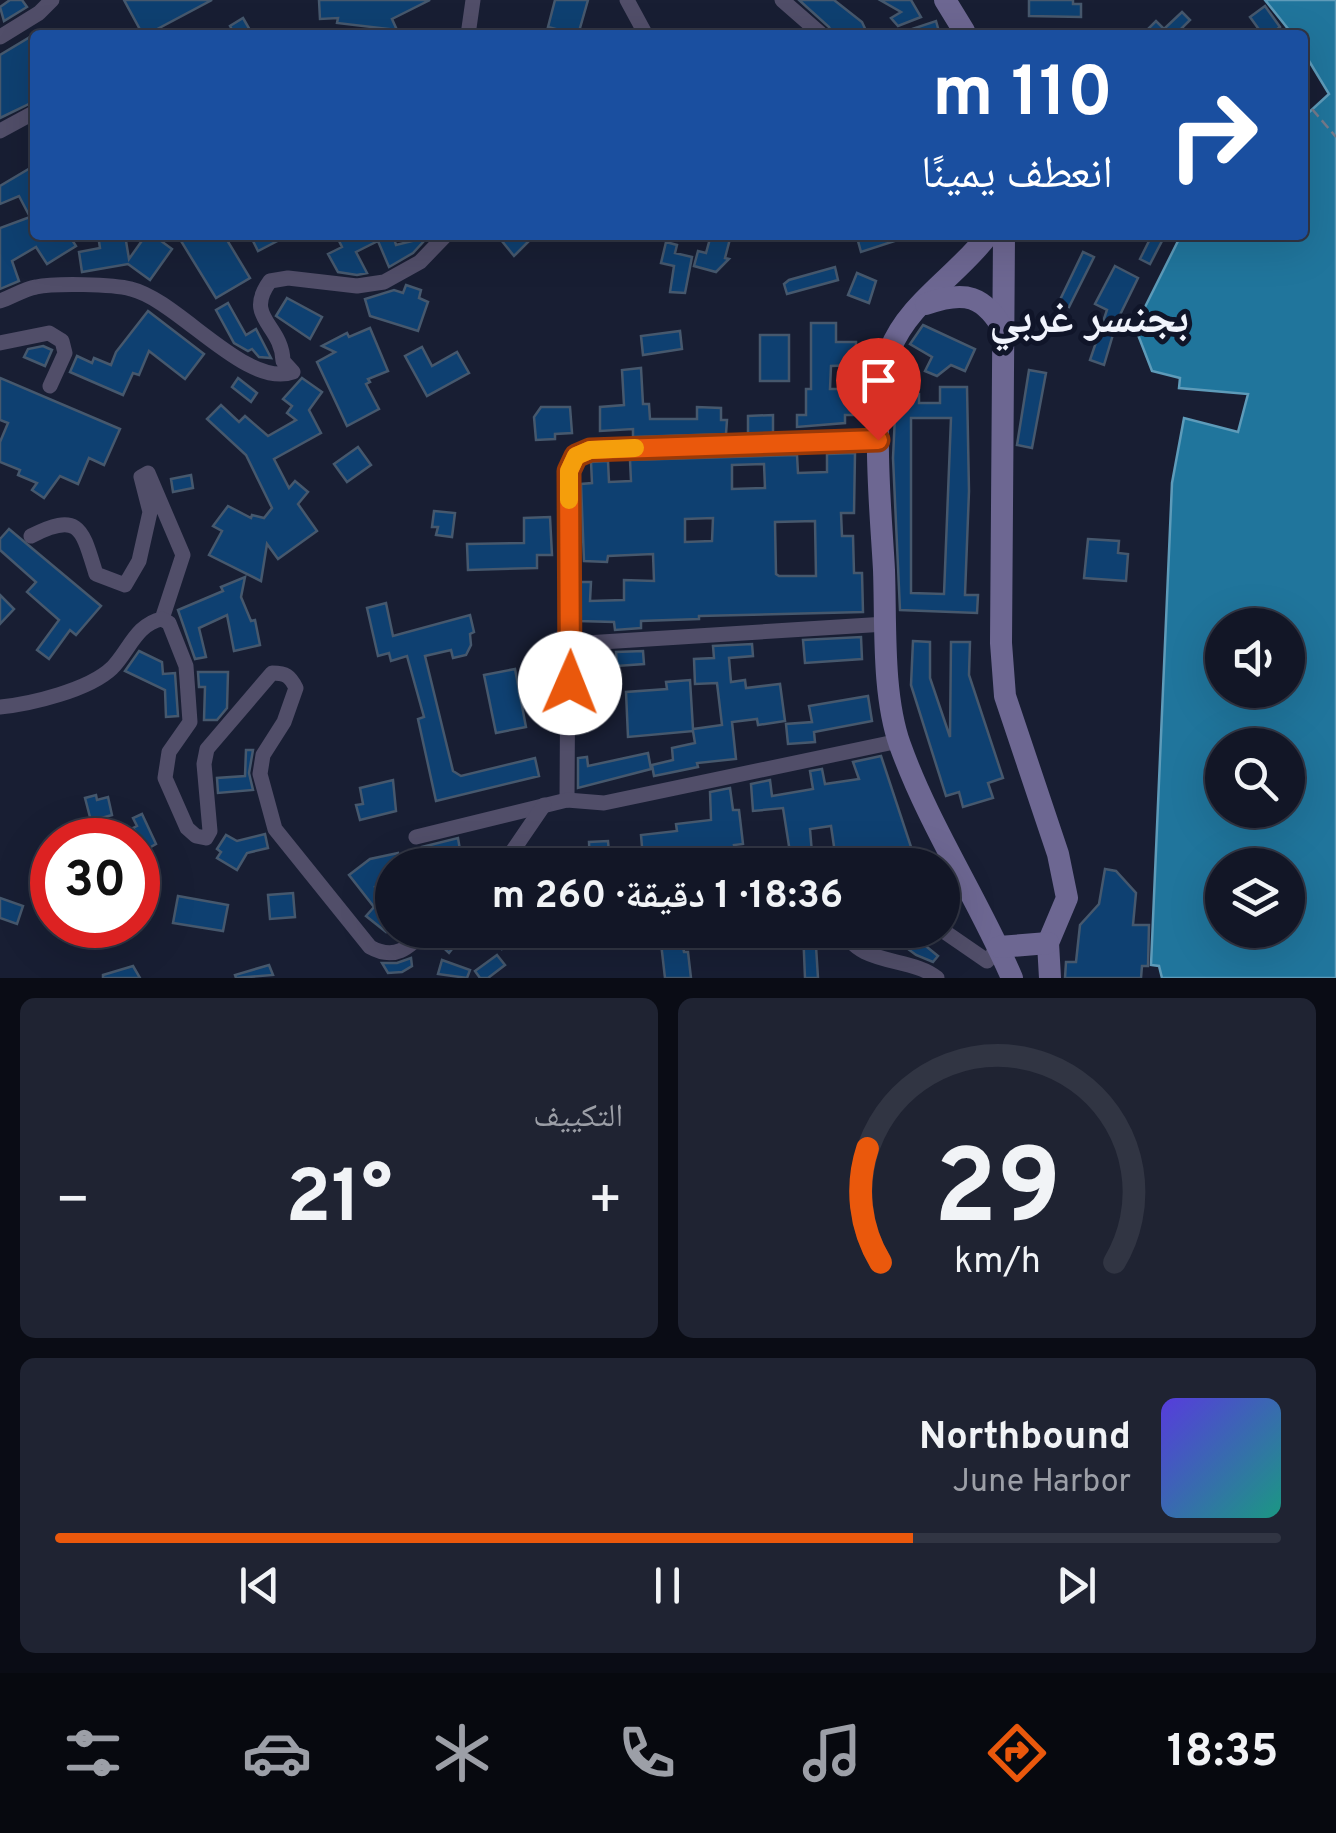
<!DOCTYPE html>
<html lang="ar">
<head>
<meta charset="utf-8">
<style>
	body { margin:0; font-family:Overpass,"Noto Naskh Arabic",sans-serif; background:#1f2332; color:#f1f3f6; direction:rtl; height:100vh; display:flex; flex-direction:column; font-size:38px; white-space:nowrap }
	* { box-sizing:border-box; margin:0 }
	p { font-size:32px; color:#9c9fa7 }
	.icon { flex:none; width:55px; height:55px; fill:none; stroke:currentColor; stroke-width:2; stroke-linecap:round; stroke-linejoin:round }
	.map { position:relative; height:978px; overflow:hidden; direction:ltr }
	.drawer { display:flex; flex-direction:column; gap:20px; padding:20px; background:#0a0c15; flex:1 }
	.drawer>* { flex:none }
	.top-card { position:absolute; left:30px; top:30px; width:1278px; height:210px; border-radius:10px; box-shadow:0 10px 40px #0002,0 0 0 2px #313543; direction:rtl; background:#1a4fa0; color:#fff; overflow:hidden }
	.fabs { position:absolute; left:1205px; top:608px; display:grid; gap:20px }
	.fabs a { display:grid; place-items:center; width:100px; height:100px; border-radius:50%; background:#121626; box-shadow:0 10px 40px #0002,0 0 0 2px #313543; font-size:50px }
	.speed { position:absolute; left:30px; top:818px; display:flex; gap:20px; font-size:50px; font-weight:700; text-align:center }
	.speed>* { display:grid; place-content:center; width:130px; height:130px; border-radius:50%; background:#121626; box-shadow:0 10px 40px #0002,0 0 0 2px #313543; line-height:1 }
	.speed .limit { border:15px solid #d22; background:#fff; color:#111 }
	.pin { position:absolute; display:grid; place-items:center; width:85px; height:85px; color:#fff; margin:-102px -42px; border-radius:50% 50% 50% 0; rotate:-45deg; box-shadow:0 0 10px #0007 }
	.pin .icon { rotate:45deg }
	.me { position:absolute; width:110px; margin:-55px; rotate:1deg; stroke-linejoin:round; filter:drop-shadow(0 0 8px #0008) }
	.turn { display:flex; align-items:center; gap:35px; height:210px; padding:0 30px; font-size:45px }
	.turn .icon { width:130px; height:130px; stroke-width:2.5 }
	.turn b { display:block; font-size:70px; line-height:85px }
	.big { font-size:75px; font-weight:700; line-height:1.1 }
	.drawer .widget { flex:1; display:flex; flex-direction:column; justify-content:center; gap:15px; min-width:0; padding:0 35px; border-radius:15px; background:#1f2332 }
	.drawer .dial { align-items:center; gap:0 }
	.dial svg { height:260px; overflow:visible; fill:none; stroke:#313543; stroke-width:7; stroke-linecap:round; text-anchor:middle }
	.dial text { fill:#f1f3f6; stroke:none }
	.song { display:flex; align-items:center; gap:30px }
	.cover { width:120px; height:120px; border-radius:15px; background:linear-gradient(135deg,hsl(250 70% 55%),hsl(170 70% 35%)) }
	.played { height:10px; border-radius:5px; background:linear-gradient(90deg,#ea580c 70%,#313543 70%) }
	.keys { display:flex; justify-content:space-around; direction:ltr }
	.heat { display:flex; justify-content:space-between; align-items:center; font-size:55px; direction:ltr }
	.drawer .tiles { flex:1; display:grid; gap:20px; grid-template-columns:1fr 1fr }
	.widget:last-child { grid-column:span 2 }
	.trip { position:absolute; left:375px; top:848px; width:585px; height:100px; border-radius:50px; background:#121626; box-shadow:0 10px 40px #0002,0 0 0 2px #313543; font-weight:700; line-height:100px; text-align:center; direction:rtl }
	.tabs { display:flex; height:160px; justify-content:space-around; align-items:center; background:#07090f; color:#9c9fa7 }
	.tabs .icon { width:70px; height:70px }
	.tabs .current { color:#ea580c }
	.tabs b { font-size:45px; color:#f1f3f6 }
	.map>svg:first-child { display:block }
</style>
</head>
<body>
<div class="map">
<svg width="1336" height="978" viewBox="0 0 1336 978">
	<rect width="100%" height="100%" fill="#181e33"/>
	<path fill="#20759c" stroke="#5e9bb9" stroke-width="2.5" fill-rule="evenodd" d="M 1265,0 L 1336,0 L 1336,978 L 1162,978 L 1159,966 L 1151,965 L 1172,483 L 1184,418 L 1238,432 L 1248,394 L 1179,388 L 1180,378 L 1152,371 L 1135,327 L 1181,235 L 1302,235 L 1303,114 L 1305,116 L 1329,94 L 1303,51 L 1302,35 L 1293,35 ZM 1222,625 L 1288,625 L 1288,690 L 1222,690 ZM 1222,745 L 1288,745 L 1288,810 L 1222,810 ZM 1222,865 L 1288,865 L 1288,930 L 1222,930 Z"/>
	<g fill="#0e4071" stroke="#46586d" stroke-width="2.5" fill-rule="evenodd">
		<path d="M 10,0 L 22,0 L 27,7 L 4,21 L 0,7 Z"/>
		<path d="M 124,0 L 212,0 L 146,35 L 143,35 Z"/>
		<path d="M 319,0 L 430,0 L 392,19 L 397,30 L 337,23 L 338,18 L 320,19 Z"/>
		<path d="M 555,0 L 588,0 L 578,35 L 548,27 Z"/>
		<path d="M 799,0 L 834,0 L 862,22 L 868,35 L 833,35 L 829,27 Z"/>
		<path d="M 880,0 L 911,0 L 921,17 L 898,26 L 891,18 L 901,12 Z"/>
		<path d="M 1029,0 L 1073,0 L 1073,4 L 1081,4 L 1081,17 L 1029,16 Z"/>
		<path d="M 1265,6 L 1280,27 L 1269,35 L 1263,35 L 1250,17 Z"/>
		<path d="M 1182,12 L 1190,20 L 1175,35 L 1142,35 L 1156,21 L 1164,29 Z"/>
		<path d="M 243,18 L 250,30 L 235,35 L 230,26 Z"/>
		<path d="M 936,21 L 940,35 L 901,35 L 900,33 Z"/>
		<path d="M 35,34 L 35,101 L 0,118 L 0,55 Z"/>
		<path d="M 32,167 L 35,173 L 35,235 L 69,235 L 76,246 L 47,264 L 36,247 L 12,261 L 19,281 L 0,289 L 0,228 L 30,217 L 19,196 L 0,204 L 0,186 Z"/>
		<path d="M 98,235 L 125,235 L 129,259 L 146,235 L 153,235 L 172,249 L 150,280 L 128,264 L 82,272 L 79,252 L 100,248 Z"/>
		<path d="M 191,235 L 224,235 L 250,278 L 216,298 L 181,241 Z"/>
		<path d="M 250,235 L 289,235 L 258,251 Z"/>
		<path d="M 336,235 L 393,235 L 396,245 L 424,238 L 424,241 L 413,253 L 389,267 L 378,241 L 356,252 L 367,273 L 357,275 L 338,272 L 328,254 L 342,247 Z"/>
		<path d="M 497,235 L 535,235 L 514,256 Z"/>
		<path d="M 711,235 L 731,235 L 725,258 L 729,259 L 716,272 L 694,266 L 698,251 L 706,253 Z"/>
		<path d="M 876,235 L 906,235 L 907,237 L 861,252 L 858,241 Z"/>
		<path d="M 1152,235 L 1162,241 L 1150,264 L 1140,259 Z"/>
		<path d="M 666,242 L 677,245 L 675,253 L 692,257 L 685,293 L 670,292 L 674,266 L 661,263 Z"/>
		<path d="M 1083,252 L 1094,257 L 1069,307 L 1059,302 Z"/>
		<path d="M 1115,266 L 1138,278 L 1117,321 L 1104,365 L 1090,360 L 1107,310 L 1095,304 Z"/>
		<path d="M 835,267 L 838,280 L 787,294 L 784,284 L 789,280 Z"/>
		<path d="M 857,273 L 876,281 L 869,303 L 848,295 Z"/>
		<path d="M 406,285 L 421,290 L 419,298 L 428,302 L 418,331 L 370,316 L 365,299 L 394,290 L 403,293 Z"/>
		<path d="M 287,298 L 322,317 L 310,339 L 276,316 Z"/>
		<path d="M 228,303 L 246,335 L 256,329 L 271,358 L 259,357 L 252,349 L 248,351 L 234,343 L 216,310 Z"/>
		<path d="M 148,311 L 204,354 L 185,379 L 149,351 L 139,375 L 133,373 L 123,395 L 70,372 L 77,356 L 92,363 L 94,358 L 111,365 L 116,352 Z"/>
		<path d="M 811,323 L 836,323 L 836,342 L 856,342 L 856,365 L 831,366 L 830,389 L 855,389 L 855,415 L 845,415 L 845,423 L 797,427 L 797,415 L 806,415 L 806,389 L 811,389 Z"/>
		<path d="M 923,325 L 975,349 L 965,371 L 951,365 L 937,376 L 925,371 L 932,357 L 910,344 Z"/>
		<path d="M 370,328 L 388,371 L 368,379 L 370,382 L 366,384 L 379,409 L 347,426 L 317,362 L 335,352 L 322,346 L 347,333 L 349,337 Z"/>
		<path d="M 680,331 L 682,349 L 643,355 L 641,336 Z"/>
		<rect x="760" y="335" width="29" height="46"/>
		<path d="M 43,346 L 52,350 L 45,366 L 24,357 L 28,349 Z"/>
		<path d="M 422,347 L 432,366 L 457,352 L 469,373 L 427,396 L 405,356 Z"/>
		<path d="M 641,368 L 643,404 L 649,404 L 650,419 L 697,419 L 697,407 L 721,408 L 721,420 L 727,420 L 726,434 L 633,437 L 633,429 L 600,431 L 600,407 L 624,405 L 622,370 Z"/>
		<path d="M 1029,370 L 1046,373 L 1032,448 L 1017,445 Z"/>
		<path d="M 0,378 L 120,429 L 104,465 L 89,458 L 78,484 L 60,476 L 44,498 L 32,490 L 37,483 L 18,475 L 20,470 L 0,462 L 0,442 L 8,423 L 0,420 Z"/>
		<path d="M 238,378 L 257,393 L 251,402 L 232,387 Z"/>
		<path d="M 302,378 L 322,392 L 309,410 L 321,433 L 274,459 L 289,488 L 295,481 L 308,492 L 298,504 L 317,531 L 278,559 L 267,544 L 261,581 L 209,555 L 222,531 L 213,526 L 228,506 L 251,518 L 252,515 L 264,518 L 272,508 L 246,455 L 207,419 L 221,405 L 239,422 L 245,416 L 268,436 L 296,420 L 287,413 L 292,406 L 283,399 Z"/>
		<path d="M 940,387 L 967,387 L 969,491 L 965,595 L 978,595 L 977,613 L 900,610 L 893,458 L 896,394 L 919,394 L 919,403 L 940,403 ZM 911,418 L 951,418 L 944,594 L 911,593 Z"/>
		<path d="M 541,407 L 570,407 L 572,433 L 555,434 L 555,439 L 536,440 L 534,417 Z"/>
		<path d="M 773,415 L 773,433 L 748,434 L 748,416 Z"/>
		<path d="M 358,447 L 371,465 L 347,482 L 334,464 Z"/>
		<path d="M 855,453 L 854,513 L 841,513 L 842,536 L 853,536 L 854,573 L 862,573 L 863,612 L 699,616 L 699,619 L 641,621 L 641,628 L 615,630 L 614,622 L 579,621 L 580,582 L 591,582 L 590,601 L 624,600 L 624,580 L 654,581 L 653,554 L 608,556 L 607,562 L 584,561 L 581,484 L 592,483 L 591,462 L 608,461 L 609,482 L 631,481 L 630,460 L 797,455 L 798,473 L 827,472 L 827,454 ZM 764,464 L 765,488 L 732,489 L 732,465 ZM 713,518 L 712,541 L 685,542 L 685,519 ZM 815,521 L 816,576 L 779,576 L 776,574 L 775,522 Z"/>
		<path d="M 191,475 L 193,488 L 173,492 L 171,479 Z"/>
		<path d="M 434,511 L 455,513 L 452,537 L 436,535 L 438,527 L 432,527 Z"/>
		<path d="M 550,517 L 552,555 L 537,555 L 537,568 L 468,570 L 467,544 L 524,543 L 524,518 Z"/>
		<path d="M 9,529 L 101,606 L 76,635 L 70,630 L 49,659 L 37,650 L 59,620 L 27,592 L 36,582 L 0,550 L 0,539 Z"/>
		<path d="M 1088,539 L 1119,541 L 1118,553 L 1128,554 L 1126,581 L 1084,578 Z"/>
		<path d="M 245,577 L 241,597 L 251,621 L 255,620 L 260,645 L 234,651 L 227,615 L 199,628 L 206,657 L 195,659 L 178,610 L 223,591 L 221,587 Z"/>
		<path d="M 0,595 L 14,609 L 0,624 Z"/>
		<path d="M 386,603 L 393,636 L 470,615 L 474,632 L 470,634 L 471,645 L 466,655 L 453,658 L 451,650 L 425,656 L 453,771 L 461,776 L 535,758 L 539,776 L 436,801 L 418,719 L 424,717 L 407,656 L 391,661 L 389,653 L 378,656 L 367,608 Z"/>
		<path d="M 861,637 L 862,659 L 805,663 L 803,640 Z"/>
		<path d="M 913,641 L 930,642 L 930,678 L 950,737 L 951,642 L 970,642 L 969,675 L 1003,778 L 988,783 L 993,798 L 963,807 L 959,792 L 946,796 L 911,685 Z"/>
		<path d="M 752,644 L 753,656 L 729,658 L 731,682 L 745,680 L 746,688 L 780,684 L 785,721 L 758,725 L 757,719 L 732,722 L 736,759 L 697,763 L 698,767 L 654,776 L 652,765 L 673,760 L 672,748 L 695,743 L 693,731 L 628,737 L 626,692 L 667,689 L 666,682 L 690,680 L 693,729 L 722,725 L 717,683 L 695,684 L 694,659 L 714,658 L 713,646 Z"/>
		<path d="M 139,651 L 162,662 L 163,674 L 175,673 L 178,716 L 166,717 L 165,690 L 125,671 Z"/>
		<path d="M 643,651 L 644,664 L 617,666 L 616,652 Z"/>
		<path d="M 515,669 L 526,727 L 496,733 L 484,675 Z"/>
		<path d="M 198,672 L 228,672 L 227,708 L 217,720 L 204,720 L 205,687 L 199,687 Z"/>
		<path d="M 868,696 L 872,721 L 814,732 L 815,742 L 788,744 L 786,724 L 812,722 L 809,706 Z"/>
		<path d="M 246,750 L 253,750 L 249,773 L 253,790 L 218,793 L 217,778 L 245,776 Z"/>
		<path d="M 648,753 L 651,769 L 578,788 L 578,758 L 587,757 L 588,766 Z"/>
		<path d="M 881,756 L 917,865 L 879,865 L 876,854 L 836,860 L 831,826 L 810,829 L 813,865 L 792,865 L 783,808 L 753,811 L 751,784 L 770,780 L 772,796 L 813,789 L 810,771 L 822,769 L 825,784 L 859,779 L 853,762 Z"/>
		<path d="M 393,780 L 396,811 L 360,820 L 356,805 L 363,804 L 360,788 Z"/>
		<path d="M 730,788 L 733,810 L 739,810 L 743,844 L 734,845 L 737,861 L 727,862 L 728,865 L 590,865 L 589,842 L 608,841 L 609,852 L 642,847 L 641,835 L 677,831 L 676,824 L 711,820 L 710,792 Z"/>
		<path d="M 96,795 L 97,800 L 108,797 L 112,815 L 91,821 L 85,798 Z"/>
		<path d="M 142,814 L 156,844 L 147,849 L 133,828 L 137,826 L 133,818 Z"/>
		<path d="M 265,834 L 268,848 L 247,853 L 237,870 L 217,858 L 221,852 L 217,849 L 226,835 L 237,841 Z"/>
		<path d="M 458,838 L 461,856 L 424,862 L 422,847 Z"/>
		<path d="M 525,852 L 555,859 L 554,865 L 521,865 Z"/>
		<path d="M 398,853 L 401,865 L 392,865 L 392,875 L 375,887 L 392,910 L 392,924 L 386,932 L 366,916 L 374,907 L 349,875 L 370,859 Z"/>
		<path d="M 1105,869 L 1116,871 L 1136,893 L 1133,925 L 1149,925 L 1148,966 L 1142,966 L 1141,978 L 1065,978 L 1066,962 L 1076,962 L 1080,925 L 1099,904 Z"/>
		<path d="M 293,893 L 295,917 L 270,919 L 268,895 Z"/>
		<path d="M 178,896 L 228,905 L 223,931 L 173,923 Z"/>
		<path d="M 0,898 L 23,906 L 17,924 L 0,918 Z"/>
		<path d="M 444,930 L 467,930 L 449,953 L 435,940 Z"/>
		<path d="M 513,930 L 539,930 L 502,949 L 497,938 Z"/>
		<path d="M 620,930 L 680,930 L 684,952 L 688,952 L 691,978 L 665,978 L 661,943 L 619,942 Z"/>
		<path d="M 803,930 L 834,930 L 839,942 L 816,946 L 818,978 L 805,978 Z"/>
		<path d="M 858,930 L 887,930 L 888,948 L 866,940 Z"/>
		<path d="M 917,935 L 917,939 L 938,956 L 933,962 L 916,955 L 892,937 Z"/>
		<path d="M 497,955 L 505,965 L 488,978 L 480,978 L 475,971 Z"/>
		<path d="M 411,958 L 412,966 L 402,972 L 388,973 L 382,963 L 397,963 Z"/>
		<path d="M 442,960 L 470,970 L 467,978 L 438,974 Z"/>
		<path d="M 269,965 L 273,975 L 236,978 L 235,975 Z"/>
		<path d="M 133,966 L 140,978 L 103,978 L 103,975 Z"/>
	</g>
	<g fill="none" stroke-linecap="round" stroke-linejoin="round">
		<path stroke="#757a8a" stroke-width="2.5" stroke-dasharray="10 5" stroke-linecap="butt" d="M 1312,109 L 1336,137"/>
		<g stroke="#514e69" stroke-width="15">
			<path d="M 627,0 L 646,35"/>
			<path d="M 782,0 L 822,35"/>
			<path d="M 468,35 L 473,0"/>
			<path d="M 0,37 L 39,13 L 52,0"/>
			<path d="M 0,131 L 35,112"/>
			<path d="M 0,301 C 12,297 24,289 36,287 C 54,283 113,284 131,289 C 178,300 246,389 293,372 L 283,361 C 282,324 243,318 270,281 L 288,278 L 357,286 L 384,282 L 420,262 L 446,235"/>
			<path d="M 0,343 L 49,333 L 62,341 L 65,353 L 50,386"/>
			<path d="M 31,536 C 80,511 82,529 96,574 L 125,585 L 139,561 L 150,512 L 141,477 L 148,473 L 183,555 L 162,619"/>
			<path d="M 570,644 L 886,624"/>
			<path d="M 0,707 C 31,704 89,690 112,668 C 129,651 136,624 162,619 L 169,623 L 186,666 L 190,722 L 169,752 L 165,778 L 187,828 L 196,836 L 206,838 L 210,831 L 204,764 L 207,749 L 272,673 C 286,673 290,676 296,688 L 284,722 L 263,755 L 260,774 L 275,829 L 370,947 C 395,961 408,948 426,930"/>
			<path d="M 567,800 L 569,471 L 576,456 L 590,450 L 879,441"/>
			<path d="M 416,837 L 567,800 L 604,803 L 899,741"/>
			<path d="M 503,865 L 544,805"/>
			<path d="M 845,930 C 855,965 913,957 937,978"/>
			<path d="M 942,930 L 987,961 L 999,947"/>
		</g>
		<g stroke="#6d6792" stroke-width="22">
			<path d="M 945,0 L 964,31"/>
			<path d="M 988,235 C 958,275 908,303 890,350 C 869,404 881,511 884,570 C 886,624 882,694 900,745 C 929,826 978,899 1012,978"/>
			<path d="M 1004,235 L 1001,643 L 1005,696 L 1058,854 L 1067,898 L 1048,943 L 1050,978"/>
			<path d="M 926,304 C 965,290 984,295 1005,332"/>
			<path d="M 999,947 L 1048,943"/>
		</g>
	</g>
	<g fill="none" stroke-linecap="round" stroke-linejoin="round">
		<defs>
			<path id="route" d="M 570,683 L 569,471 L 576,456 L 590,450 L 878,440"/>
		</defs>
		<use href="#route" stroke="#983908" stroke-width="25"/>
		<use href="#route" stroke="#ea580c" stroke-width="18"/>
		<path stroke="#f59e0b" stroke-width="18" d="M 569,500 L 569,471 L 576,456 L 590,450 L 635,448"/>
	</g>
	<g text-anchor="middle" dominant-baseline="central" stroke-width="10" stroke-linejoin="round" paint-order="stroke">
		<g font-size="45" font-weight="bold" fill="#f0f3fc" stroke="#101529">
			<text x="1089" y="320">بجنسر غربي</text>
		</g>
	</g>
</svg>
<div class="fabs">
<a><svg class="icon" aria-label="sound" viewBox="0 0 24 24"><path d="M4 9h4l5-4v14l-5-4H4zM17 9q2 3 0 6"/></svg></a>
<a><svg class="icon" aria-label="search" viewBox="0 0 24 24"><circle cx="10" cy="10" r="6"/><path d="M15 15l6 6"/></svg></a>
<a><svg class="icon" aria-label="layers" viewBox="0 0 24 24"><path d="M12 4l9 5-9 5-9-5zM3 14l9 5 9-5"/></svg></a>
</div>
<div class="speed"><div class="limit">30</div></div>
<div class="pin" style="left:878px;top:440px;background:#d93025"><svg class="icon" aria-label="arrive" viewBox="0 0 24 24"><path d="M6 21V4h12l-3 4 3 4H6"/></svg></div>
<svg class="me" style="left:570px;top:683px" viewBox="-20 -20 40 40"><circle r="19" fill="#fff"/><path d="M0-13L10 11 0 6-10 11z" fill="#ea580c"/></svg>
<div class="trip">18:36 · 1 دقيقة · 260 m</div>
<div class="top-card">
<div class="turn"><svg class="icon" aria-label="right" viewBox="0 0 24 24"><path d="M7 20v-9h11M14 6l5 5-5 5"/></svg><div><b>110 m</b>انعطف يمينًا</div></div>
</div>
</div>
<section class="drawer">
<div class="tiles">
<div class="widget dial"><svg viewBox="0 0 100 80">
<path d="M14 69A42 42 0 1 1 86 69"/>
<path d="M14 69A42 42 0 0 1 10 34" stroke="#ea580c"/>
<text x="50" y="56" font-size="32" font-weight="700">29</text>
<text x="50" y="72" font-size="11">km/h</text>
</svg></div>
<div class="widget"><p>التكييف</p>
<div class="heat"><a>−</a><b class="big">21°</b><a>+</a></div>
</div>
<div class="widget">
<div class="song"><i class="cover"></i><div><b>Northbound</b><p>June Harbor</p></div></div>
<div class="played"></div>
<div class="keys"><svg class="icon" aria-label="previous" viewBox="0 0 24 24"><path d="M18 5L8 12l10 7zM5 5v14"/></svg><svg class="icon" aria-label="pause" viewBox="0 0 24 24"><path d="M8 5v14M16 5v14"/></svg><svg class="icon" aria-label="next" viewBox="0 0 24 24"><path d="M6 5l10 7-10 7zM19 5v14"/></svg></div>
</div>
</div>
</section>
<nav class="tabs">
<b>18:35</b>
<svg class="icon current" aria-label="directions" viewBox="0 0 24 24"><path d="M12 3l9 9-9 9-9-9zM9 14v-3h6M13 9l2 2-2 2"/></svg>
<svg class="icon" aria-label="music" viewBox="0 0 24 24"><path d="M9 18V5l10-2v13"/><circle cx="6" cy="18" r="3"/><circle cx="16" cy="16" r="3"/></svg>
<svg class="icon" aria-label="phone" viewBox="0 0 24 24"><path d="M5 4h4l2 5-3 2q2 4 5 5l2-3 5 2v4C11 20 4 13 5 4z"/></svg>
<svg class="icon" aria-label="climate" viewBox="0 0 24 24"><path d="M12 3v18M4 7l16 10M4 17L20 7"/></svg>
<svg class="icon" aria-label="car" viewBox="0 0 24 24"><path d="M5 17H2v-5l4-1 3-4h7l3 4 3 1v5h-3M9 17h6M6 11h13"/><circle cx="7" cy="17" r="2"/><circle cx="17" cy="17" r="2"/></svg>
<svg class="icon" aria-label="filters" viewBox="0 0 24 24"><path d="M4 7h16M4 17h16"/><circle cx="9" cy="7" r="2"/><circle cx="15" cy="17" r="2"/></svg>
</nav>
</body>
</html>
